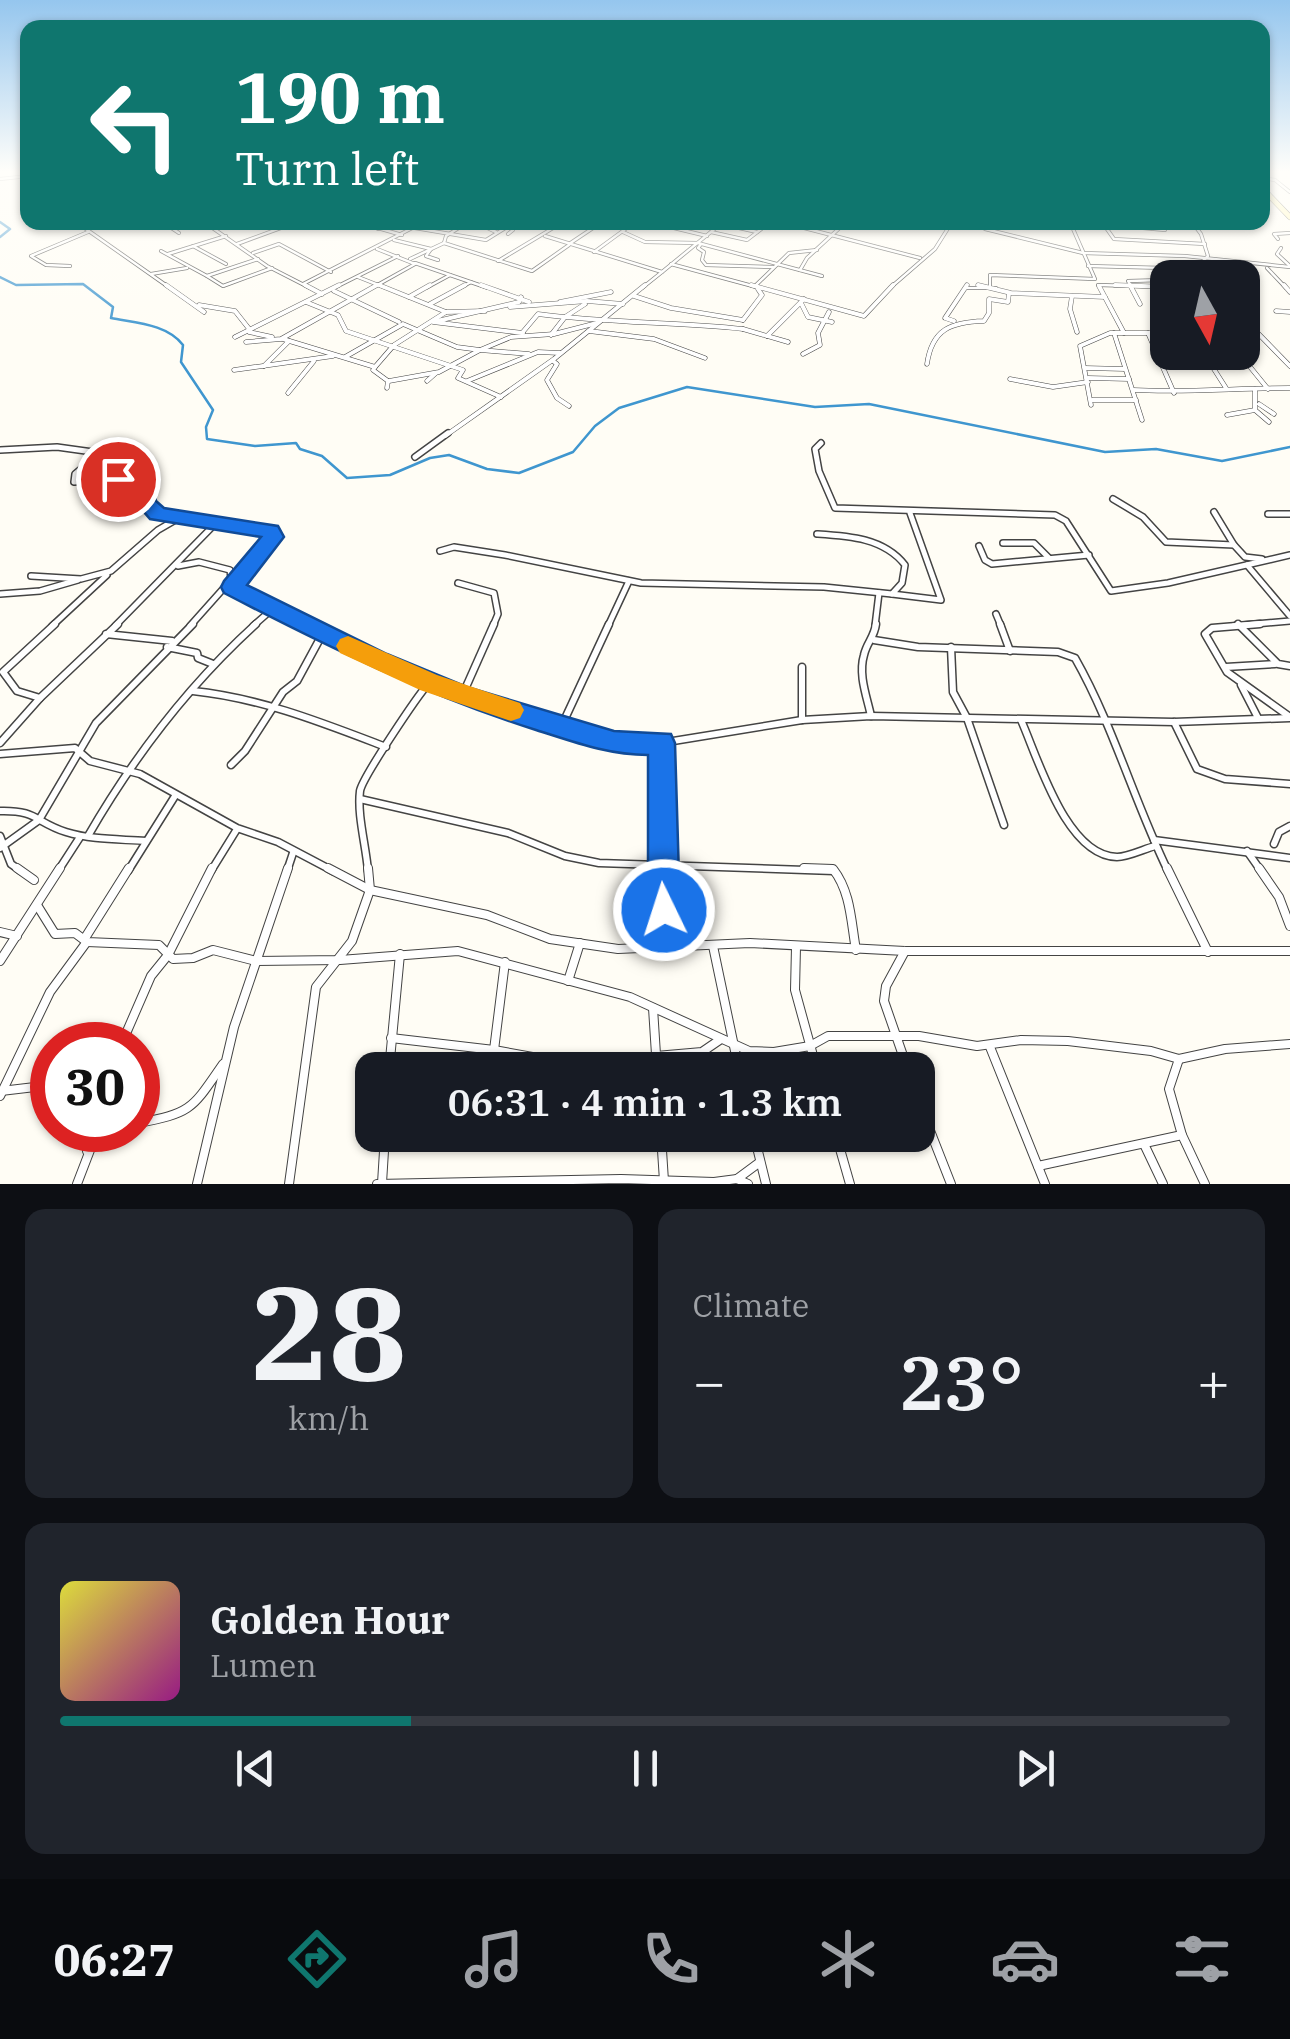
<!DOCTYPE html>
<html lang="en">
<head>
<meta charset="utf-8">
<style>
	body { margin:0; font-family:"IBM Plex Serif",serif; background:#20242c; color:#f1f3f6; height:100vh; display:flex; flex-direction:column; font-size:38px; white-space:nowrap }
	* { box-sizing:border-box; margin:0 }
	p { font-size:32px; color:#9ea1a6 }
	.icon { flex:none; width:55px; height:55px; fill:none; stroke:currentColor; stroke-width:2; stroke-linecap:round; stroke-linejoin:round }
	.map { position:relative; height:1184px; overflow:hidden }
	.panel { display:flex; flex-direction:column; gap:25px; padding:25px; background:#0d0f14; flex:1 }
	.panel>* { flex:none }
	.top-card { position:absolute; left:20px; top:20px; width:1250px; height:210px; border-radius:20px; box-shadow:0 2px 8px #0004; background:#0f766e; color:#fff; overflow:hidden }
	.needle { width:65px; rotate:172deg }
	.tools { position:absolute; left:1150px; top:260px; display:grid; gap:20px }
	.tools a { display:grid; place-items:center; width:110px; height:110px; border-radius:20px; background:#171b24; box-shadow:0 2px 8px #0004; font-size:50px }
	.speed { position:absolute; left:30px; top:1022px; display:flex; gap:20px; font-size:50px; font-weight:700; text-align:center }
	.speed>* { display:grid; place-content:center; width:130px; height:130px; border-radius:50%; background:#171b24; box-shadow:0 2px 8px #0004; line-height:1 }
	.speed .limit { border:15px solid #d22; background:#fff; color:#111 }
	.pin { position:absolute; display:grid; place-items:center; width:85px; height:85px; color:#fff; margin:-42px; border:5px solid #fff; border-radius:50%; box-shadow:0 2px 10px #0007 }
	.me { position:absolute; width:110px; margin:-55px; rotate:356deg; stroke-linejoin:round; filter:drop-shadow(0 0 8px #0008) }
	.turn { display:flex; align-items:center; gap:35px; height:210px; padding:0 50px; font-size:45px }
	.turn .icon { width:130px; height:130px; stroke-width:2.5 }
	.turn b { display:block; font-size:70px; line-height:85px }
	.big { font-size:75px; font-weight:600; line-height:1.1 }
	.panel .tile { flex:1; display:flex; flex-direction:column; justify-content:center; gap:15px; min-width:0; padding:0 35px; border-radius:20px; background:#20242c }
	.panel .dial { align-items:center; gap:0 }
	.dial b { font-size:130px; line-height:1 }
	.song { display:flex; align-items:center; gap:30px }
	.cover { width:120px; height:120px; border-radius:15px; background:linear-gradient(135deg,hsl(60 70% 55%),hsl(310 70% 35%)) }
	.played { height:10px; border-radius:5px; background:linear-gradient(90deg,#0f766e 30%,#363941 30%) }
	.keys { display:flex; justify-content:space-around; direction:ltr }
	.heat { display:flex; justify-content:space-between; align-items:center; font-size:55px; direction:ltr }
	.panel .tiles { flex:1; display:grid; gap:25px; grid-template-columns:1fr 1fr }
	.tile:last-child { grid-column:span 2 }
	.trip { position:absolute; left:355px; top:1052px; width:580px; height:100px; border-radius:20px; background:#171b24; box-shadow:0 2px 8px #0004; font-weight:600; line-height:100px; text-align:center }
	.tabs { display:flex; height:160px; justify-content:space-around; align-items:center; background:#090b0e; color:#9ea1a6 }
	.tabs .icon { width:70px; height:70px }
	.tabs .on { color:#0f766e }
	.tabs b { font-size:45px; color:#f1f3f6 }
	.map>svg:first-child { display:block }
</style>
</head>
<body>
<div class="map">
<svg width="1290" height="1184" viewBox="0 0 1290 1184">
	<rect width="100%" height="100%" fill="#fffdf5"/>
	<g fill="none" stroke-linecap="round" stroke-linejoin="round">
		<g stroke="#3f96cf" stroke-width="2.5">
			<path d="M 0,222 L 10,229 L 0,237"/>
			<path d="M 0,277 L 16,285 L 83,284 L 113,307 L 111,318 C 136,323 167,324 183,345 L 181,362 L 213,410 L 206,427 L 207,439 L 255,446 L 296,443 L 300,449 L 322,456 L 347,478 L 390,475 L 430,458 L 449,455 L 487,469 L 519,473 L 573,452 L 595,426 L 619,408 L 687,387 L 815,407 L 869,404 L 1105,452 L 1156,449 L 1222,461 L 1290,447"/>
		</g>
		<defs>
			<g id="street-far4">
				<path d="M 1262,178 L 1275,180 L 1290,192"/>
				<path d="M 0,179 L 28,176"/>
				<path d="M 76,222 L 170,288"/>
				<path d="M 175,222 L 170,227 L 179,233"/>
				<path d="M 204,222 L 267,266 L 310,288"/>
				<path d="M 262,222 L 271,227"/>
				<path d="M 357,222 L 402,235"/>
				<path d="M 468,222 L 446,236 L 444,243 L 532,271 L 569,245"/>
				<path d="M 649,222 L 707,236"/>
				<path d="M 781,222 L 920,258"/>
				<path d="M 1102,222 L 1114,239 L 1205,244"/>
				<path d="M 1192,222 L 1201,234 L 1208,256 L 1201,263 L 1208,278"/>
				<path d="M 721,224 L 757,232"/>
				<path d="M 481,225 L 496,232"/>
				<path d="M 1023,226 L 1026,223 L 1071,226"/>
				<path d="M 1121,226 L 1165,230"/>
				<path d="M 508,227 L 513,230 L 508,234"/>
				<path d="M 415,228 L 486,240 L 515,222"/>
				<path d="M 378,229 L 388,222"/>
				<path d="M 985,229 L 1083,253 L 1185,256 L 1290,267"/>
				<path d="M 623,232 L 645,242 L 698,243 L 822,276"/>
				<path d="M 711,232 L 747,240 L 764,227 L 751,222"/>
				<path d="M 545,236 L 662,272 L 723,222"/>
				<path d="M 1278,239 L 1274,234 L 1290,233"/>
				<path d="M 394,240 L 431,249 L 426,256 L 438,260"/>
				<path d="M 237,244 L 297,222"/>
				<path d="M 569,244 L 599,224"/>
				<path d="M 701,244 L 698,248 L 704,252 L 702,260 L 706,265 L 773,267"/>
				<path d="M 193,246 L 226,264"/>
				<path d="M 1281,248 L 1277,254 L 1290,266"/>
				<path d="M 161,251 L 207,276 L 258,259"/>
				<path d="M 594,252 L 635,222"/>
				<path d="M 253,253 L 279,244 L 331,272"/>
				<path d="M 168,254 L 226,236"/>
				<path d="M 410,259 L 444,243"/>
				<path d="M 498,261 L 563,222"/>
				<path d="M 415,263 L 488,288"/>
				<path d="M 671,264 L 760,288"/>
				<path d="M 70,266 L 46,265 L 31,256 L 88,232"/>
				<path d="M 1088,266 L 1204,269"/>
				<path d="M 1267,268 L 1286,288"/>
				<path d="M 800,270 L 807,258 L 846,222"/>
				<path d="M 151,274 L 187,268"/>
				<path d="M 207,276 L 223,286 L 272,268"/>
				<path d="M 358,277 L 386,288"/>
				<path d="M 303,284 L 424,222"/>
				<path d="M 1098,285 L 1168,287"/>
				<path d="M 755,286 L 789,253 L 817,250"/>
				<path d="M 990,286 L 990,275 L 1095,279 L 1070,222"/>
				<path d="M 334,288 L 398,256"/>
				<path d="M 372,288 L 415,264 L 377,249"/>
				<path d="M 426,288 L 450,275"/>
				<path d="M 460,288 L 471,282"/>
				<path d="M 642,288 L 662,272"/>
				<path d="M 890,288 L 935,249 L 952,222"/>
				<path d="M 965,288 L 996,288"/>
				<path d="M 1132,288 L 1128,281 L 1163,280"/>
			</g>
			<g id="street-far3">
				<path d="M 166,285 L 204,312"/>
				<path d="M 305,285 L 322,294"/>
				<path d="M 481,285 L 529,302"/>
				<path d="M 751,285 L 864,316 L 893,285"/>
				<path d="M 978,285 L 1011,293 L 1105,297"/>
				<path d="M 1115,285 L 1168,287"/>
				<path d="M 1130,285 L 1140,304"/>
				<path d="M 1284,285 L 1290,292"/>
				<path d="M 1099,286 L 1124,333"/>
				<path d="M 334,291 L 399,322"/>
				<path d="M 634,296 L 671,308 L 743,320"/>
				<path d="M 1072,296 L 1070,309 L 1077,332"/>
				<path d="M 409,297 L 430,285"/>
				<path d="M 521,297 L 519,302 L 433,322 L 523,333"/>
				<path d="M 306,302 L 338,315 L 346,331 L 463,370 L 458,378 L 501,397"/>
				<path d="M 560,302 L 611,292"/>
				<path d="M 801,303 L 808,317 L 832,322"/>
				<path d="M 430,304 L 465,285"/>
				<path d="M 199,305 L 235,311 L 250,330"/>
				<path d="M 510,307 L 587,301 L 623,304"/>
				<path d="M 1276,311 L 1290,312"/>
				<path d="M 446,312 L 485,311"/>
				<path d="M 1242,317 L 1290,366"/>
				<path d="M 743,320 L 762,295 L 758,289"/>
				<path d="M 954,321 L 945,318 L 967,285"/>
				<path d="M 743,329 L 788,342"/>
				<path d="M 589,331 L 654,339 L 705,358"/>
				<path d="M 249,332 L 272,337"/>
				<path d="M 522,333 L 538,314 C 606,323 674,322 743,329"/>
				<path d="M 1114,333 L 1142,420"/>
				<path d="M 1148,333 L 1174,393"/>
				<path d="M 551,335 L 565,317 L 585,304"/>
				<path d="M 767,336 L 804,299"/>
				<path d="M 235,337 L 339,285"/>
				<path d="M 283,339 L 375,367 L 373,370 L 388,381 L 387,388"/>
				<path d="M 246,342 L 281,339 L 377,285"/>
				<path d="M 1203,352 L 1226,388"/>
				<path d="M 1238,352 L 1268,389"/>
				<path d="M 803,354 L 820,345 L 818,333 L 829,312"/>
				<path d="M 345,357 L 403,324 L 457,347 L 480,350 L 511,337 L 554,334 L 597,323"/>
				<path d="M 553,361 L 557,364 L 547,380 L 557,398 L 569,406"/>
				<path d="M 927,364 C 932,329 951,322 984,321 L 989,313 L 989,299 L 1008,302 L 1009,293"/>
				<path d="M 264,366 L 289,341"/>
				<path d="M 375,367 L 394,345 L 446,312 L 379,285"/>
				<path d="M 1085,368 L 1125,369"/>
				<path d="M 234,370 L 333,356"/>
				<path d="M 1088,378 L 1129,379"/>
				<path d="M 1010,379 L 1053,387 L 1088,382"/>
				<path d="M 389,381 L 439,372 L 480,350 L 529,354"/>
				<path d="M 427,381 L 436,373"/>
				<path d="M 467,381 L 538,352 L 560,353"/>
				<path d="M 1255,389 L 1255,410 L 1269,422"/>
				<path d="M 1133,390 C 1186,393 1237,388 1290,388"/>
				<path d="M 288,393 L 314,361"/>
				<path d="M 1092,400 L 1136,400"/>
				<path d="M 1259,404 L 1274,414"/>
				<path d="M 1091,405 L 1080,346 L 1110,333 L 1168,333"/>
				<path d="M 1227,415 L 1255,410"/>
				<path d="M 445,436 L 554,359 L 645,285"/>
			</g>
			<g id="street-far2">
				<path d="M 821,443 L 815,449 L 819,471 L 835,508 L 1055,515 L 1066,521 L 1111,591 L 1168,583 L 1290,555"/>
				<path d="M 0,450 L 57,447 L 100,453 L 75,474 L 74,482 L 118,479 L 142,484 L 151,510 L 174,518"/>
				<path d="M 415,457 L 448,433"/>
				<path d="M 1113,499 L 1143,517 L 1166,542 L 1234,545 L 1245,557 L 1262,559"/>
				<path d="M 1214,512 L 1234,545"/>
				<path d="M 1268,514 L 1290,514"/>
				<path d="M 1003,543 L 1034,543 L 1049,558"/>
				<path d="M 979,546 L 985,560 L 992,564 L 1089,555"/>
				<path d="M 440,551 L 454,547 L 505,555 L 641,583 L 824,587 L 892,594 L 902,583 L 905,565 C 884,538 849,536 817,534"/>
				<path d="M 1247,565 L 1290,616"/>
				<path d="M 178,566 L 199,562 L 230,570 L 232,587 L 312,626"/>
				<path d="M 31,576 L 81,579 L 111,571 L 158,530 L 177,519 L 273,533 L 190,626"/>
				<path d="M 458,583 L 494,593 L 498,614 L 493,626"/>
				<path d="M 0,594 L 40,591 L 78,580"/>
				<path d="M 892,594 L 941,600 L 910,513"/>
				<path d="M 996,614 L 1001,626"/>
				<path d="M 52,626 L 107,575"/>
				<path d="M 115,626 L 216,523"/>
				<path d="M 253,626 L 269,612 L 276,611"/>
				<path d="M 608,626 L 629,581"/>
				<path d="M 875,626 L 879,593"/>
				<path d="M 1233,626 L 1290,621"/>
			</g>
			<g id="street-far1">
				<path d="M 307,624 L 429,683 L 619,744 L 661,743 L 802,720 L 871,716 L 1174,722 L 1290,718"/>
				<path d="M 1000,624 L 1010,651"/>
				<path d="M 1238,624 L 1278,664 L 1290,666"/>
				<path d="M 1260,624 L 1212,628 L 1205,634 L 1227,672 L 1290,717"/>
				<path d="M 106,634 L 172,641"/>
				<path d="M 874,640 L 918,647 L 1058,652 L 1075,658 C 1113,725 1134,801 1168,871"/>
				<path d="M 167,647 L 197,653 L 198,658 L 213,664"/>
				<path d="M 951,647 L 953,692 L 967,718 L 1004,825"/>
				<path d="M 802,667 L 802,720"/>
				<path d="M 1226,667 L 1275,664"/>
				<path d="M 1241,685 L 1258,718"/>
				<path d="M 193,691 C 261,698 323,723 386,747"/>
				<path d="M 462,696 L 494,624"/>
				<path d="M 40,698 L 17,691 L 3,672 L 55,624"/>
				<path d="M 871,716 C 867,697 858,675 864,655 C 867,642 874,638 876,624"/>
				<path d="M 1021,720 C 1038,758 1066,856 1117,857 C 1128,857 1144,849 1155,846"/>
				<path d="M 1174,722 L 1197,769 L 1225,779 L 1290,784"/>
				<path d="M 562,725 L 609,624"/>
				<path d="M 0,743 L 40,698 L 118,624"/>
				<path d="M 661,743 L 663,871"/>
				<path d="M 0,754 L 75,748 L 90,761 L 140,774 L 237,828 L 278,842 L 333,871"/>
				<path d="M 231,765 L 245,751 L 283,692 L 297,681 L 323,633"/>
				<path d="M 360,799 L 508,833 L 565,856 L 599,863 L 834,871"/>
				<path d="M 0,811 C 37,810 35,822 66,832 C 92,840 119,839 146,841"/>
				<path d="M 0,836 L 11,864 L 21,871"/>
				<path d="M 88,836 C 133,758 189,685 256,624"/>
				<path d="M 1154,840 L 1290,858"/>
				<path d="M 1274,844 L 1279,832 L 1290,826"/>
				<path d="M 0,848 L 39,820 L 96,723 L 193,624"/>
				<path d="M 1247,851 L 1261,871"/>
				<path d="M 58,871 L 80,837"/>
				<path d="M 128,871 L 175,796"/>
				<path d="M 211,871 L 237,829"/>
				<path d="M 287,871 L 293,853"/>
				<path d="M 368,871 C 366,846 357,815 360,791 C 362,778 418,695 429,683"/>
			</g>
			<g id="street">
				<path d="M 17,868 L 34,880"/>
				<path d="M 328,868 L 370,890 L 487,915 L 550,939 L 618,949 L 750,943 L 905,951 L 1290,951"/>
				<path d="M 804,868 L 833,869 C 851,892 851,922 856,950"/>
				<path d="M 1167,868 L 1208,952"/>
				<path d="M 1259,868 L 1279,897 L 1290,926"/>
				<path d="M 37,905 L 55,934 L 75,933 L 87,942 L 159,945 L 173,959 L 193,958 L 213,950 L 256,961 L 340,960 L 458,951 L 630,997 L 749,1051 L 774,1052 L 810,1046 L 828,1036 L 919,1036 L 977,1046 L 1021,1040 L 1068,1041 L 1151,1051 L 1179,1059 L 1169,1089 L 1182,1135"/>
				<path d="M 0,932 L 17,936"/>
				<path d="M 85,938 L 129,868"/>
				<path d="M 713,946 L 739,1070"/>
				<path d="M 796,947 L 795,990 L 817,1070"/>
				<path d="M 660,948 L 663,868"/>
				<path d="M 905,951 L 886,986 L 884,1001 L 908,1070"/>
				<path d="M 0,961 L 60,868"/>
				<path d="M 568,981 L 580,943"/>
				<path d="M 653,1008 L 657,1070"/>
				<path d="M 391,1038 L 494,1050 L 605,1070"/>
				<path d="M 121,1045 L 151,976 L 168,955 L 212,868"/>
				<path d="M 990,1047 L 1045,1184"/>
				<path d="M 494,1050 L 505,962"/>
				<path d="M 1179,1059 L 1225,1049 L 1290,1044"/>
				<path d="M 389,1070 L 400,954"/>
				<path d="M 636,1070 L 656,1056 L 702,1052 L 721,1039"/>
				<path d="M 1,1091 L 52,1085"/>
				<path d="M 0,1096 L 50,992 L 86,943"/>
				<path d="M 918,1100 L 951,1184"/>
				<path d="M 138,1123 C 192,1113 192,1109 223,1064"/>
				<path d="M 86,1130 L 87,1151"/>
				<path d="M 661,1135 L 664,1181"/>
				<path d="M 754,1135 L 766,1184"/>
				<path d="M 836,1135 L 850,1184"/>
				<path d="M 1144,1144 L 1163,1184"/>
				<path d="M 1038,1166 L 1182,1135 L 1205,1184"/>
				<path d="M 737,1179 L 748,1184"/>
				<path d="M 382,1183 L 385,1135"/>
				<path d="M 77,1184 L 92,1145 L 111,1130"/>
				<path d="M 197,1184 L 234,1027 L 288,868"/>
				<path d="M 289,1184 L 316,987 L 352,941 L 370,890 L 368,868"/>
				<path d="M 377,1184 L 621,1179 L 714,1182 L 737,1179 L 760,1162"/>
			</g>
			<path id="secondary" d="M 1262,188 L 1290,217"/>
		</defs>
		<use href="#street-far4" stroke="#444" stroke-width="4"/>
		<use href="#street-far3" stroke="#444" stroke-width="5"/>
		<use href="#street-far2" stroke="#444" stroke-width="8"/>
		<use href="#street-far1" stroke="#444" stroke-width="9"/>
		<use href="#street" stroke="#444" stroke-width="10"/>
		<use href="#secondary" stroke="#333" stroke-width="6"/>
		<use href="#street-far4" stroke="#fff" stroke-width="2.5"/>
		<use href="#street-far3" stroke="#fff" stroke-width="4"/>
		<use href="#street-far2" stroke="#fff" stroke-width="5"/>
		<use href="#street-far1" stroke="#fff" stroke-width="6"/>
		<use href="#street" stroke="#fff" stroke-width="8"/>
		<use href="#secondary" stroke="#fff6b0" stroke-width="5"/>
	</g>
	<linearGradient id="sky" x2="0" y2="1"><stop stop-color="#95c6ee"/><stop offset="0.51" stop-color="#fffefa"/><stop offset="1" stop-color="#fffefa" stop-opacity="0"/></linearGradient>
	<rect width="1290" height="337" fill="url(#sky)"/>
	<path fill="#1a73e8" stroke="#114b97" stroke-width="2.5" d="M 118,472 L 149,479 L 156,501 L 164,508 L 278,526 L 284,537 L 247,585 L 387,654 L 467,687 L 614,731 L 671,734 L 675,743 L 680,910 L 675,921 L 664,926 L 653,921 L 648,910 L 648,755 C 608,755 574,742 536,730 C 426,695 326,646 224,593 L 221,587 L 224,581 L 261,537 L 150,519 L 137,504 L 133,488 L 111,483 L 108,479 Z"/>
	<path fill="#f59e0b" d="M 348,636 L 437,675 L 520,703 L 524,710 L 520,718 L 511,721 L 420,690 L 340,653 L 336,646 L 340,639 Z"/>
</svg>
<div class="tools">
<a><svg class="needle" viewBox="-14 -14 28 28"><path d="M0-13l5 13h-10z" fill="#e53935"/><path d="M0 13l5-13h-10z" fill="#9ea1a6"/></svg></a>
</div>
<div class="speed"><div class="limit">30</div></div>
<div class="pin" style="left:118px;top:479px;background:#d93025"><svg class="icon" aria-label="arrive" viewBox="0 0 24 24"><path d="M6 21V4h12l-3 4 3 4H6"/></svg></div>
<svg class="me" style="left:664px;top:910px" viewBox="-20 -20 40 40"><circle r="17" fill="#1a73e8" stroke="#fff" stroke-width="3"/><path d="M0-11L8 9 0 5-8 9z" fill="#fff"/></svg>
<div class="trip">06:31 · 4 min · 1.3 km</div>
<div class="top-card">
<div class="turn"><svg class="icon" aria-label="left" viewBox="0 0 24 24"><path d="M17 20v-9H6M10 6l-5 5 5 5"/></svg><div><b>190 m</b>Turn left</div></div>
</div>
</div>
<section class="panel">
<div class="tiles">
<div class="tile dial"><b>28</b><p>km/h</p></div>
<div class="tile"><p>Climate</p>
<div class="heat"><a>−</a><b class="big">23°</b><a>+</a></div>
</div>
<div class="tile">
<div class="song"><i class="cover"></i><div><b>Golden Hour</b><p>Lumen</p></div></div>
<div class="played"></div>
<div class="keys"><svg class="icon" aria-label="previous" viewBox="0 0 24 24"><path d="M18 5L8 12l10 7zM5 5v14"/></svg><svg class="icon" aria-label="pause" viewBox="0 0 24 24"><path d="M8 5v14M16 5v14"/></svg><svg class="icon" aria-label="next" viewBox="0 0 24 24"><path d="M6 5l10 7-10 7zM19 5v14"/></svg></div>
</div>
</div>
</section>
<nav class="tabs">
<b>06:27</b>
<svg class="icon on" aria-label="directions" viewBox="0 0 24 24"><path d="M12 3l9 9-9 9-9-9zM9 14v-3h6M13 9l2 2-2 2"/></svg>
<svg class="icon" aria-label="music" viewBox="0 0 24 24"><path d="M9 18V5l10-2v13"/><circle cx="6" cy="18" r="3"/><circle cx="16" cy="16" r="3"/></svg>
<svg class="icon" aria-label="phone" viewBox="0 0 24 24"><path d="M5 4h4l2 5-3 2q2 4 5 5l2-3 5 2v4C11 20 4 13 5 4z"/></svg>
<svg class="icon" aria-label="climate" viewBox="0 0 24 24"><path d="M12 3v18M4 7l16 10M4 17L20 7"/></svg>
<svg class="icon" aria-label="car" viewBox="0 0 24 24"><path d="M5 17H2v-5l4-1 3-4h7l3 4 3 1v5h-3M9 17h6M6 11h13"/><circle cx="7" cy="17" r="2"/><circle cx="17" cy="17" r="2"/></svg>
<svg class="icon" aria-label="filters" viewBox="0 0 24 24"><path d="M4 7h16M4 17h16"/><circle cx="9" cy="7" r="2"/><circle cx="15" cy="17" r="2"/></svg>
</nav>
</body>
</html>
